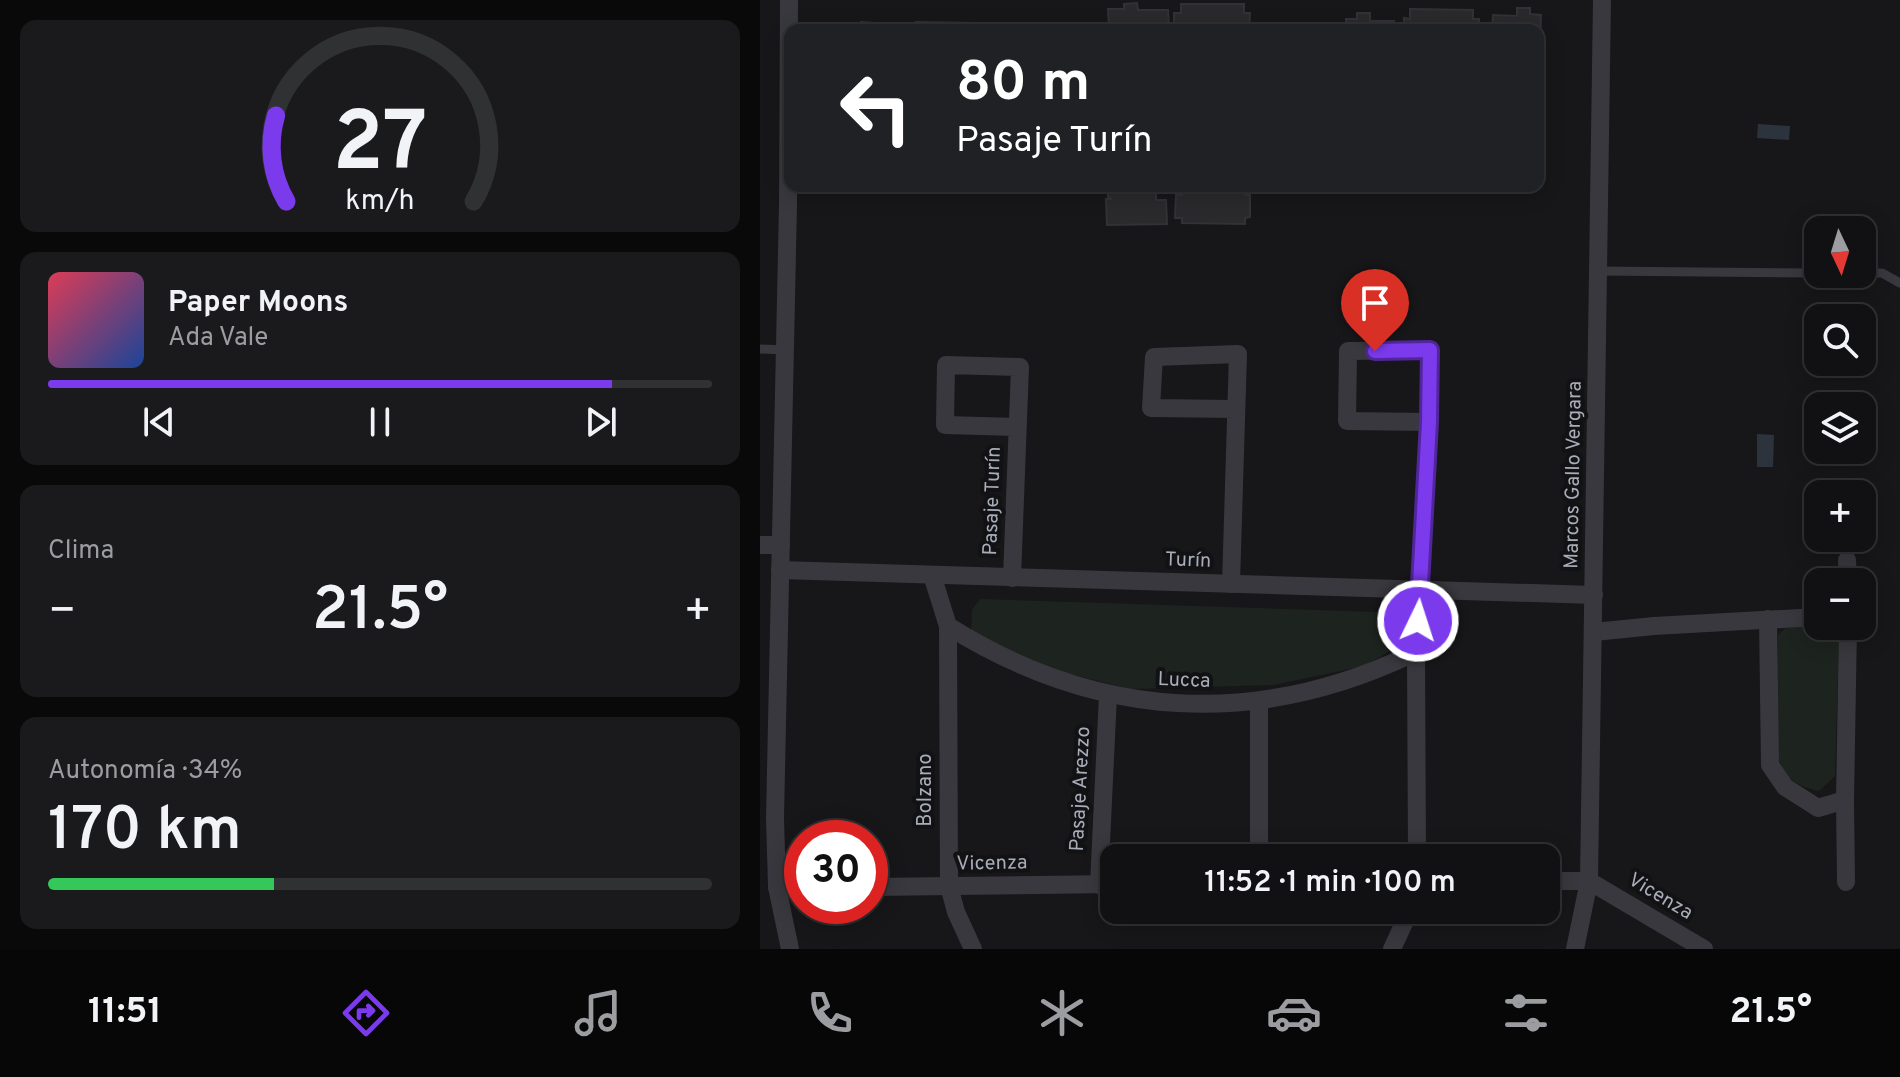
<!DOCTYPE html>
<html lang="es">
<head>
<meta charset="utf-8">
<style>
	body { margin:0; font-family:Overpass,sans-serif; background:#1a1a1c; color:#f1f3f6; height:100vh; display:flex; flex-direction:column; font-size:30px; white-space:nowrap }
	* { box-sizing:border-box; margin:0 }
	p { font-size:26px; color:#9c9da0 }
	.icon { flex:none; width:44px; height:44px; fill:none; stroke:currentColor; stroke-width:2; stroke-linecap:round; stroke-linejoin:round }
	.map { position:relative; flex:1; overflow:hidden }
	.drawer { display:flex; flex-direction:column; gap:20px; padding:20px; background:#09090a; width:760px }
	.drawer>* { flex:none }
	.banner { position:absolute; left:24px; top:24px; width:760px; height:168px; border-radius:16px; box-shadow:0 4px 20px #0003,0 0 0 2px #303133; background:#202124; color:#fff; overflow:hidden }
	.needle { width:52px; rotate:176deg }
	.buttons { position:absolute; left:1044px; top:216px; display:grid; gap:16px }
	.buttons a { display:grid; place-items:center; width:72px; height:72px; border-radius:16px; background:#111113; box-shadow:0 4px 20px #0003,0 0 0 2px #303133; font-size:40px }
	.speed { position:absolute; left:24px; top:820px; display:flex; gap:16px; font-size:40px; font-weight:700; text-align:center }
	.speed>* { display:grid; place-content:center; width:104px; height:104px; border-radius:50%; background:#111113; box-shadow:0 4px 20px #0003,0 0 0 2px #303133; line-height:1 }
	.speed .limit { border:12px solid #d22; background:#fff; color:#111 }
	.pin { position:absolute; display:grid; place-items:center; width:68px; height:68px; color:#fff; margin:-82px -34px; border-radius:50% 50% 50% 0; rotate:-45deg; box-shadow:0 0 8px #0007 }
	.pin .icon { rotate:45deg }
	.me { position:absolute; width:88px; margin:-44px; rotate:4deg; stroke-linejoin:round; filter:drop-shadow(0 0 6px #0008) }
	.turn { display:flex; align-items:center; gap:28px; height:168px; padding:0 40px; font-size:36px }
	.turn .icon { width:104px; height:104px; stroke-width:2.5 }
	.turn b { display:block; font-size:56px; line-height:68px }
	.big { font-size:60px; font-weight:600; line-height:1.1 }
	.drawer .tile { flex:1; display:flex; flex-direction:column; justify-content:center; gap:12px; min-width:0; padding:0 28px; border-radius:16px; background:#1a1a1c }
	.drawer .dial { align-items:center; gap:0 }
	.dial svg { height:208px; overflow:visible; fill:none; stroke:#303133; stroke-width:7; stroke-linecap:round; text-anchor:middle }
	.dial text { fill:#f1f3f6; stroke:none }
	.song { display:flex; align-items:center; gap:24px }
	.cover { width:96px; height:96px; border-radius:12px; background:linear-gradient(135deg,hsl(350 70% 55%),hsl(220 70% 35%)) }
	.played { height:8px; border-radius:4px; background:linear-gradient(90deg,#7c3aed 85%,#303133 85%) }
	.keys { display:flex; justify-content:space-around; direction:ltr }
	.heat { display:flex; justify-content:space-between; align-items:center; font-size:44px; direction:ltr }
	.charge { height:12px; border-radius:6px; background:linear-gradient(90deg,#34c759 34%,#303133 0) }
	.trip { position:absolute; left:340px; top:844px; width:460px; height:80px; border-radius:16px; background:#111113; box-shadow:0 4px 20px #0003,0 0 0 2px #303133; font-weight:600; line-height:80px; text-align:center }
	.dock { display:flex; height:128px; justify-content:space-around; align-items:center; background:#070708; color:#9c9da0 }
	.dock .icon { width:56px; height:56px }
	.dock .active { color:#7c3aed }
	.dock b { font-size:36px; color:#f1f3f6 }
	main { display:flex; flex:1; min-height:0 }
	.map>svg:first-child { display:block }
</style>
</head>
<body>
<main>
<section class="drawer">
<div class="tile dial"><svg viewBox="0 0 100 80">
<path d="M14 69A42 42 0 1 1 86 69"/>
<path d="M14 69A42 42 0 0 1 10 36" stroke="#7c3aed"/>
<text x="50" y="56" font-size="32" font-weight="700">27</text>
<text x="50" y="72" font-size="11">km/h</text>
</svg></div>
<div class="tile">
<div class="song"><i class="cover"></i><div><b>Paper Moons</b><p>Ada Vale</p></div></div>
<div class="played"></div>
<div class="keys"><svg class="icon" aria-label="previous" viewBox="0 0 24 24"><path d="M18 5L8 12l10 7zM5 5v14"/></svg><svg class="icon" aria-label="pause" viewBox="0 0 24 24"><path d="M8 5v14M16 5v14"/></svg><svg class="icon" aria-label="next" viewBox="0 0 24 24"><path d="M6 5l10 7-10 7zM19 5v14"/></svg></div>
</div>
<div class="tile"><p>Clima</p>
<div class="heat"><a>−</a><b class="big">21.5°</b><a>+</a></div>
</div>
<div class="tile"><p>Autonomía · 34%</p><b class="big">170 km</b><div class="charge"></div></div>
</section>
<div class="map">
<svg width="1140" height="949" viewBox="0 0 1140 949">
	<rect width="100%" height="100%" fill="#171719"/>
	<g fill="#1d241f">
		<path d="M 220,599 L 645,613 L 646,642 L 604,666 L 513,685 L 370,689 L 266,663 L 211,635 L 212,610 Z"/>
		<path d="M 1037,627 L 1074,629 L 1079,635 L 1075,776 L 1059,791 C 1031,784 1025,779 1016,752 L 1018,635 L 1026,628 Z"/>
	</g>
	<g fill="#2d333d">
		<path d="M 998,124 L 1030,126 L 1029,140 L 997,138 Z"/>
		<path d="M 997,434 L 1014,435 L 1013,467 L 997,467 Z"/>
	</g>
	<g fill="#2a2a2d" stroke="#323135" stroke-width="2">
		<path d="M 377,3 L 378,10 L 408,10 L 409,30 L 349,30 L 348,9 L 364,9 L 364,4 Z"/>
		<path d="M 421,4 L 484,4 L 484,13 L 490,13 L 489,30 L 414,30 L 414,13 L 421,13 Z"/>
		<path d="M 757,8 L 770,8 L 770,14 L 781,15 L 779,75 L 778,30 L 732,30 L 733,15 L 757,16 Z"/>
		<path d="M 650,9 L 713,10 L 713,19 L 719,19 L 719,30 L 644,30 L 644,18 L 650,19 Z"/>
		<path d="M 597,13 L 610,13 L 610,21 L 634,21 L 634,30 L 586,30 L 586,19 L 597,19 Z"/>
		<path d="M 101,22 L 114,23 L 113,30 L 117,30 L 89,30 L 89,28 L 101,28 Z"/>
		<path d="M 156,22 L 219,23 L 219,30 L 156,30 Z"/>
		<path d="M 348,186 L 396,186 L 396,200 L 406,200 L 407,224 L 347,225 L 346,199 L 352,199 L 348,197 Z"/>
		<path d="M 422,186 L 485,186 L 485,195 L 490,195 L 490,217 L 485,218 L 485,224 L 422,223 L 422,218 L 415,218 L 416,195 L 422,195 Z"/>
	</g>
	<g fill="none" stroke-linecap="round" stroke-linejoin="round">
		<g stroke="#38383e" stroke-width="9">
			<path d="M 838,271 L 1058,273"/>
			<path d="M 1102,273 L 1122,273 L 1140,283"/>
			<path d="M 0,349 L 25,350"/>
		</g>
		<g stroke="#38383e" stroke-width="18">
			<path d="M 29,0 L 28,204 L 15,818 L 17,887 L 30,949"/>
			<path d="M 0,545 L 21,545"/>
			<path d="M 1087,560 L 1088,582"/>
			<path d="M 20,570 L 834,595"/>
			<path d="M 172,575 L 188,626 C 338,720 497,729 656,652 L 669,422 L 670,350 L 588,351 L 587,421 L 669,422"/>
			<path d="M 252,578 L 260,367 L 186,365 L 185,425 L 257,427"/>
			<path d="M 471,584 L 478,354 L 394,357 L 391,408 L 476,409"/>
			<path d="M 1008,619 L 1010,765 L 1025,787 L 1058,808 L 1085,800 L 1088,626"/>
			<path d="M 188,626 L 189,886 L 196,912 L 213,949"/>
			<path d="M 834,632 L 894,626 L 1058,617"/>
			<path d="M 656,652 L 657,858"/>
			<path d="M 1085,800 L 1086,882"/>
			<path d="M 499,858 L 499,701"/>
			<path d="M 786,881 L 829,881 L 944,949"/>
			<path d="M 339,885 L 348,695"/>
			<path d="M 17,887 L 42,887"/>
			<path d="M 110,887 L 354,884"/>
			<path d="M 632,949 L 650,910"/>
			<path d="M 815,949 L 829,881 L 842,0"/>
		</g>
	</g>
	<g fill="none" stroke-linecap="round" stroke-linejoin="round">
		<defs>
			<path id="route" d="M 615,351 L 670,350 L 669,422 L 658,621"/>
		</defs>
		<use href="#route" stroke="#51269a" stroke-width="20"/>
		<use href="#route" stroke="#7c3aed" stroke-width="14"/>
	</g>
	<g text-anchor="middle" dominant-baseline="central" stroke-width="8" stroke-linejoin="round" paint-order="stroke">
		<g font-size="20" fill="#a9acb9" stroke="#121214">
			<text transform="translate(814 475) rotate(-89)">Marcos Gallo Vergara</text>
			<text transform="translate(233 501) rotate(-88)">Pasaje Turín</text>
			<text transform="translate(428 561) rotate(2)">Turín</text>
			<text transform="translate(424 681) rotate(2)">Lucca</text>
			<text transform="translate(321 789) rotate(-87)">Pasaje Arezzo</text>
			<text transform="translate(166 790) rotate(-90)">Bolzano</text>
			<text transform="translate(232 864) rotate(-1)">Vicenza</text>
			<text transform="translate(900 897) rotate(31)">Vicenza</text>
		</g>
	</g>
</svg>
<div class="buttons">
<a><svg class="needle" viewBox="-14 -14 28 28"><path d="M0-13l5 13h-10z" fill="#e53935"/><path d="M0 13l5-13h-10z" fill="#9c9da0"/></svg></a>
<a><svg class="icon" aria-label="search" viewBox="0 0 24 24"><circle cx="10" cy="10" r="6"/><path d="M15 15l6 6"/></svg></a>
<a><svg class="icon" aria-label="layers" viewBox="0 0 24 24"><path d="M12 4l9 5-9 5-9-5zM3 14l9 5 9-5"/></svg></a>
<a>+</a>
<a>−</a>
</div>
<div class="speed"><div class="limit">30</div></div>
<div class="pin" style="left:615px;top:351px;background:#d93025"><svg class="icon" aria-label="arrive" viewBox="0 0 24 24"><path d="M6 21V4h12l-3 4 3 4H6"/></svg></div>
<svg class="me" style="left:658px;top:621px" viewBox="-20 -20 40 40"><circle r="17" fill="#7c3aed" stroke="#fff" stroke-width="3"/><path d="M0-11L8 9 0 5-8 9z" fill="#fff"/></svg>
<div class="trip">11:52 · 1 min · 100 m</div>
<div class="banner">
<div class="turn"><svg class="icon" aria-label="left" viewBox="0 0 24 24"><path d="M17 20v-9H6M10 6l-5 5 5 5"/></svg><div><b>80 m</b>Pasaje Turín</div></div>
</div>
</div>
</main>
<nav class="dock">
<b>11:51</b>
<svg class="icon active" aria-label="directions" viewBox="0 0 24 24"><path d="M12 3l9 9-9 9-9-9zM9 14v-3h6M13 9l2 2-2 2"/></svg>
<svg class="icon" aria-label="music" viewBox="0 0 24 24"><path d="M9 18V5l10-2v13"/><circle cx="6" cy="18" r="3"/><circle cx="16" cy="16" r="3"/></svg>
<svg class="icon" aria-label="phone" viewBox="0 0 24 24"><path d="M5 4h4l2 5-3 2q2 4 5 5l2-3 5 2v4C11 20 4 13 5 4z"/></svg>
<svg class="icon" aria-label="climate" viewBox="0 0 24 24"><path d="M12 3v18M4 7l16 10M4 17L20 7"/></svg>
<svg class="icon" aria-label="car" viewBox="0 0 24 24"><path d="M5 17H2v-5l4-1 3-4h7l3 4 3 1v5h-3M9 17h6M6 11h13"/><circle cx="7" cy="17" r="2"/><circle cx="17" cy="17" r="2"/></svg>
<svg class="icon" aria-label="filters" viewBox="0 0 24 24"><path d="M4 7h16M4 17h16"/><circle cx="9" cy="7" r="2"/><circle cx="15" cy="17" r="2"/></svg>
<b>21.5°</b>
</nav>
</body>
</html>
